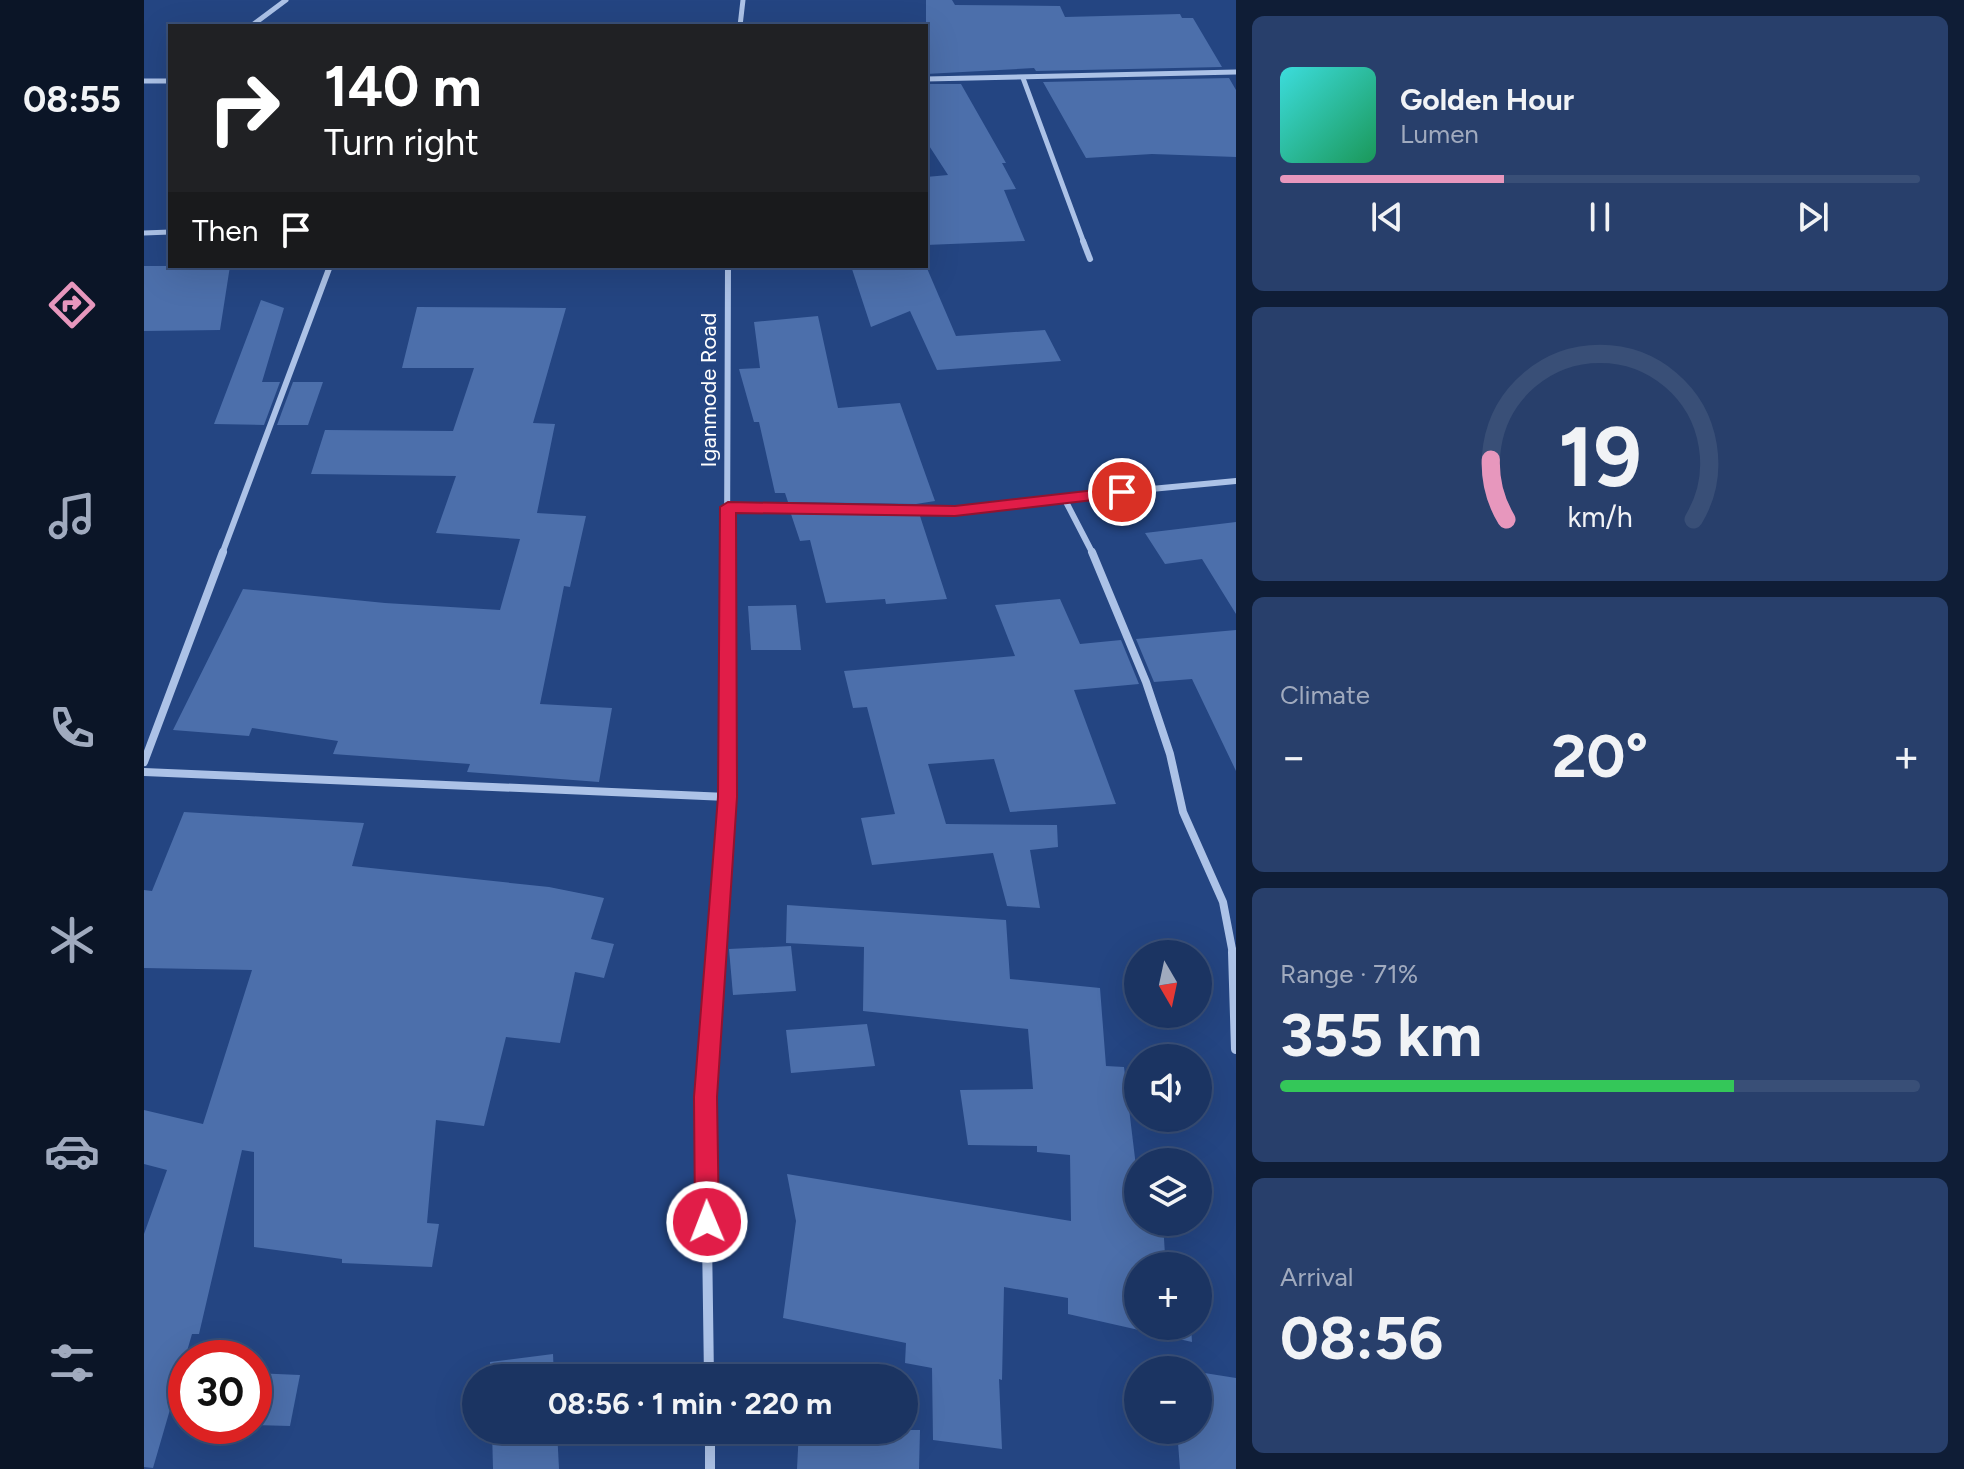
<!DOCTYPE html>
<html lang="en">
<head>
<meta charset="utf-8">
<style>
	body { margin:0; font-family:Figtree,sans-serif; background:#283f6b; color:#f1f3f6; height:100vh; display:flex; flex-direction:column; font-size:30px; white-space:nowrap }
	* { box-sizing:border-box; margin:0 }
	p { font-size:26px; color:#a0aabe }
	.icon { flex:none; width:44px; height:44px; fill:none; stroke:currentColor; stroke-width:2; stroke-linecap:round; stroke-linejoin:round }
	.map { position:relative; flex:1; overflow:hidden }
	.side { display:flex; flex-direction:column; gap:16px; padding:16px; background:#0f1d36; width:728px }
	.side>* { flex:none }
	.top-card { position:absolute; left:24px; top:24px; width:760px; height:244px; border-radius:0px; box-shadow:0 8px 32px #0002,0 0 0 2px #394f77; background:#202124; color:#fff; overflow:hidden }
	.needle { width:52px; rotate:171deg }
	.fabs { position:absolute; left:980px; top:940px; display:grid; gap:16px }
	.fabs a { display:grid; place-items:center; width:88px; height:88px; border-radius:50%; background:#1b3462; box-shadow:0 8px 32px #0002,0 0 0 2px #394f77; font-size:40px }
	.speed { position:absolute; left:24px; top:1340px; display:flex; gap:16px; font-size:40px; font-weight:700; text-align:center }
	.speed>* { display:grid; place-content:center; width:104px; height:104px; border-radius:50%; background:#1b3462; box-shadow:0 8px 32px #0002,0 0 0 2px #394f77; line-height:1 }
	.speed .limit { border:12px solid #d22; background:#fff; color:#111 }
	.pin { position:absolute; display:grid; place-items:center; width:68px; height:68px; color:#fff; margin:-34px; border:4px solid #fff; border-radius:50%; box-shadow:0 2px 8px #0007 }
	.me { position:absolute; width:88px; margin:-44px; rotate:359deg; stroke-linejoin:round; filter:drop-shadow(0 0 6px #0008) }
	.turn { display:flex; align-items:center; gap:28px; height:168px; padding:0 24px; font-size:36px }
	.turn .icon { width:104px; height:104px; stroke-width:2.5 }
	.turn b { display:block; font-size:56px; line-height:68px }
	.then { display:flex; align-items:center; height:76px; padding:0 24px; background:#0003; gap:16px; font-size:30px }
	.big { font-size:60px; font-weight:700; line-height:1.1 }
	.side .card { flex:1; display:flex; flex-direction:column; justify-content:center; gap:12px; min-width:0; padding:0 28px; border-radius:12px; background:#283f6b }
	.side .dial { align-items:center; gap:0 }
	.dial svg { height:208px; overflow:visible; fill:none; stroke:#394f77; stroke-width:7; stroke-linecap:round; text-anchor:middle }
	.dial text { fill:#f1f3f6; stroke:none }
	.song { display:flex; align-items:center; gap:24px }
	.cover { width:96px; height:96px; border-radius:12px; background:linear-gradient(135deg,hsl(180 70% 55%),hsl(150 70% 35%)) }
	.played { height:8px; border-radius:4px; background:linear-gradient(90deg,#e797bd 35%,#394f77 35%) }
	.keys { display:flex; justify-content:space-around; direction:ltr }
	.heat { display:flex; justify-content:space-between; align-items:center; font-size:44px; direction:ltr }
	.charge { height:12px; border-radius:6px; background:linear-gradient(90deg,#34c759 71%,#394f77 0) }
	.trip { position:absolute; left:318px; top:1364px; width:456px; height:80px; border-radius:40px; background:#1b3462; box-shadow:0 8px 32px #0002,0 0 0 2px #394f77; font-weight:700; line-height:80px; text-align:center }
	main { display:flex; flex:1; min-height:0 }
	.dock { display:flex; flex-direction:column; width:144px; justify-content:space-around; align-items:center; background:#0b1527; color:#a0aabe }
	.dock .icon { width:56px; height:56px }
	.dock .selected { color:#e797bd }
	.dock b { font-size:36px; color:#f1f3f6 }
	.map>svg:first-child { display:block }
</style>
</head>
<body>
<main>
<nav class="dock">
<b>08:55</b>
<svg class="icon selected" aria-label="directions" viewBox="0 0 24 24"><path d="M12 3l9 9-9 9-9-9zM9 14v-3h6M13 9l2 2-2 2"/></svg>
<svg class="icon" aria-label="music" viewBox="0 0 24 24"><path d="M9 18V5l10-2v13"/><circle cx="6" cy="18" r="3"/><circle cx="16" cy="16" r="3"/></svg>
<svg class="icon" aria-label="phone" viewBox="0 0 24 24"><path d="M5 4h4l2 5-3 2q2 4 5 5l2-3 5 2v4C11 20 4 13 5 4z"/></svg>
<svg class="icon" aria-label="climate" viewBox="0 0 24 24"><path d="M12 3v18M4 7l16 10M4 17L20 7"/></svg>
<svg class="icon" aria-label="car" viewBox="0 0 24 24"><path d="M5 17H2v-5l4-1 3-4h7l3 4 3 1v5h-3M9 17h6M6 11h13"/><circle cx="7" cy="17" r="2"/><circle cx="17" cy="17" r="2"/></svg>
<svg class="icon" aria-label="filters" viewBox="0 0 24 24"><path d="M4 7h16M4 17h16"/><circle cx="9" cy="7" r="2"/><circle cx="15" cy="17" r="2"/></svg>
</nav>
<div class="map">
<svg width="1092" height="1469" viewBox="0 0 1092 1469">
	<rect width="100%" height="100%" fill="#244582"/>
	<g fill="#4c6fab">
		<path d="M 782,0 L 808,0 L 811,5 L 916,6 L 921,17 L 1036,14 L 1038,18 L 1049,18 L 1078,67 L 892,71 L 890,68 L 782,74 Z"/>
		<path d="M 1085,78 L 1092,90 L 1092,157 L 1008,154 L 942,158 L 899,82 Z"/>
		<path d="M 782,84 L 817,84 L 862,163 L 858,163 L 872,189 L 860,190 L 881,241 L 782,245 L 782,177 L 804,175 L 782,141 Z"/>
		<path d="M 0,266 L 86,266 L 76,330 L 0,331 Z"/>
		<path d="M 707,266 L 782,266 L 812,336 L 901,330 L 917,361 L 793,370 L 766,311 L 727,327 Z"/>
		<path d="M 117,300 L 140,308 L 118,382 L 136,382 L 120,425 L 70,424 Z"/>
		<path d="M 273,307 L 422,308 L 389,423 L 411,424 L 393,513 L 442,516 L 426,587 L 420,586 L 396,704 L 468,708 L 455,782 L 323,772 L 326,764 L 189,754 L 194,741 L 108,728 L 105,736 L 29,730 L 99,589 L 241,603 L 356,610 L 376,539 L 292,533 L 312,476 L 167,474 L 181,430 L 309,431 L 330,368 L 258,368 Z"/>
		<path d="M 674,316 L 694,408 L 756,403 L 791,501 L 772,504 L 644,502 L 641,493 L 631,493 L 615,422 L 610,422 L 595,369 L 616,368 L 610,322 Z"/>
		<path d="M 149,382 L 179,382 L 164,425 L 133,425 Z"/>
		<path d="M 647,514 L 776,516 L 803,599 L 742,604 L 741,599 L 682,603 L 666,540 L 656,541 Z"/>
		<path d="M 1092,522 L 1092,614 L 1058,559 L 1021,564 L 1001,533 Z"/>
		<path d="M 916,599 L 936,644 L 977,640 L 995,684 L 930,690 L 972,804 L 866,812 L 850,759 L 784,764 L 802,824 L 913,825 L 914,847 L 886,850 L 896,908 L 863,906 L 849,853 L 728,865 L 717,818 L 751,814 L 723,707 L 709,708 L 700,671 L 871,656 L 851,605 Z"/>
		<path d="M 652,605 L 657,650 L 607,650 L 604,606 Z"/>
		<path d="M 1092,630 L 1092,771 L 1048,679 L 1010,682 L 992,639 Z"/>
		<path d="M 40,812 L 220,823 L 208,866 L 405,887 L 460,898 L 447,939 L 470,944 L 460,978 L 431,972 L 416,1043 L 362,1037 L 340,1126 L 292,1120 L 283,1223 L 295,1224 L 288,1267 L 198,1263 L 198,1259 L 110,1247 L 110,1152 L 98,1150 L 55,1334 L 48,1334 L 9,1468 L 0,1467 L 0,1234 L 23,1170 L 0,1164 L 0,1110 L 59,1124 L 108,970 L 0,968 L 0,890 L 8,891 Z"/>
		<path d="M 643,905 L 862,920 L 866,979 L 956,988 L 962,1066 L 980,1067 L 994,1183 L 994,1222 L 1019,1222 L 1021,1255 L 1046,1261 L 1046,1266 L 994,1266 L 994,1326 L 1047,1326 L 1048,1342 L 924,1314 L 924,1298 L 860,1287 L 858,1380 L 855,1379 L 858,1449 L 789,1440 L 788,1368 L 761,1363 L 762,1343 L 639,1318 L 652,1221 L 643,1174 L 927,1221 L 926,1155 L 893,1152 L 893,1146 L 824,1145 L 816,1090 L 889,1089 L 884,1029 L 719,1011 L 720,947 L 642,943 Z"/>
		<path d="M 647,946 L 652,991 L 589,995 L 585,949 Z"/>
		<path d="M 723,1024 L 731,1066 L 647,1073 L 642,1030 Z"/>
		<path d="M 409,1354 L 410,1378 L 347,1378 L 346,1362 Z"/>
		<path d="M 1054,1372 L 1092,1378 L 1092,1469 L 1036,1469 L 1033,1430 L 1054,1430 Z"/>
		<path d="M 110,1373 L 156,1375 L 146,1426 L 110,1425 Z"/>
		<path d="M 348,1430 L 413,1430 L 415,1469 L 349,1469 Z"/>
		<path d="M 655,1430 L 776,1430 L 775,1469 L 653,1469 Z"/>
	</g>
	<g fill="none" stroke-linecap="round" stroke-linejoin="round">
		<g stroke="#acc2e7" stroke-width="5">
			<path d="M 107,26 L 142,0"/>
			<path d="M 596,26 L 599,0"/>
			<path d="M 879,78 L 940,243"/>
			<path d="M 782,79 L 1092,72"/>
			<path d="M 0,81 L 26,81"/>
			<path d="M 0,233 L 26,232"/>
		</g>
		<g stroke="#acc2e7" stroke-width="6">
			<path d="M 939,241 L 946,259"/>
			<path d="M 920,498 L 949,554"/>
			<path d="M 584,507 L 811,511 L 880,501 L 1092,481"/>
			<path d="M 78,554 L 186,266"/>
			<path d="M 583,554 L 584,266"/>
		</g>
		<g stroke="#acc2e7" stroke-width="8">
			<path d="M 948,552 L 1002,682 L 1026,754 L 1039,812 L 1079,902 L 1089,954"/>
			<path d="M 0,762 L 79,552"/>
			<path d="M 0,772 L 583,797"/>
			<path d="M 571,954 L 583,797 L 583,552"/>
		</g>
		<g stroke="#acc2e7" stroke-width="10">
			<path d="M 1089,952 L 1092,1049"/>
			<path d="M 565,1378 L 561,1097 L 572,952"/>
			<path d="M 566,1430 L 566,1469"/>
		</g>
	</g>
	<path fill="#e11d48" stroke="#92132f" stroke-width="2" d="M 978,487 L 983,489 L 983,496 L 811,516 L 592,513 L 593,797 L 573,1097 L 575,1222 L 571,1230 L 563,1234 L 555,1230 L 551,1222 L 550,1097 L 574,797 L 576,507 L 584,502 L 811,506 Z"/>
	<g text-anchor="middle" dominant-baseline="central" stroke-width="8" stroke-linejoin="round" paint-order="stroke">
		<g font-size="22" fill="#fff" stroke="#244582">
			<text transform="translate(564 390) rotate(-90)">Iganmode Road</text>
		</g>
	</g>
</svg>
<div class="fabs">
<a><svg class="needle" viewBox="-14 -14 28 28"><path d="M0-13l5 13h-10z" fill="#e53935"/><path d="M0 13l5-13h-10z" fill="#a0aabe"/></svg></a>
<a><svg class="icon" aria-label="sound" viewBox="0 0 24 24"><path d="M4 9h4l5-4v14l-5-4H4zM17 9q2 3 0 6"/></svg></a>
<a><svg class="icon" aria-label="layers" viewBox="0 0 24 24"><path d="M12 4l9 5-9 5-9-5zM3 14l9 5 9-5"/></svg></a>
<a>+</a>
<a>−</a>
</div>
<div class="speed"><div class="limit">30</div></div>
<div class="pin" style="left:978px;top:492px;background:#d93025"><svg class="icon" aria-label="arrive" viewBox="0 0 24 24"><path d="M6 21V4h12l-3 4 3 4H6"/></svg></div>
<svg class="me" style="left:563px;top:1222px" viewBox="-20 -20 40 40"><circle r="17" fill="#e11d48" stroke="#fff" stroke-width="3"/><path d="M0-11L8 9 0 5-8 9z" fill="#fff"/></svg>
<div class="trip">08:56 · 1 min · 220 m</div>
<div class="top-card">
<div class="turn"><svg class="icon" aria-label="right" viewBox="0 0 24 24"><path d="M7 20v-9h11M14 6l5 5-5 5"/></svg><div><b>140 m</b>Turn right</div></div>
<div class="then">Then<svg class="icon" aria-label="arrive" viewBox="0 0 24 24"><path d="M6 21V4h12l-3 4 3 4H6"/></svg></div>
</div>
</div>
<section class="side">
<div class="card">
<div class="song"><i class="cover"></i><div><b>Golden Hour</b><p>Lumen</p></div></div>
<div class="played"></div>
<div class="keys"><svg class="icon" aria-label="previous" viewBox="0 0 24 24"><path d="M18 5L8 12l10 7zM5 5v14"/></svg><svg class="icon" aria-label="pause" viewBox="0 0 24 24"><path d="M8 5v14M16 5v14"/></svg><svg class="icon" aria-label="next" viewBox="0 0 24 24"><path d="M6 5l10 7-10 7zM19 5v14"/></svg></div>
</div>
<div class="card dial"><svg viewBox="0 0 100 80">
<path d="M14 69A42 42 0 1 1 86 69"/>
<path d="M14 69A42 42 0 0 1 8 46" stroke="#e797bd"/>
<text x="50" y="56" font-size="32" font-weight="700">19</text>
<text x="50" y="72" font-size="11">km/h</text>
</svg></div>
<div class="card"><p>Climate</p>
<div class="heat"><a>−</a><b class="big">20°</b><a>+</a></div>
</div>
<div class="card"><p>Range · 71%</p><b class="big">355 km</b><div class="charge"></div></div>
<div class="card"><p>Arrival</p><b class="big">08:56</b></div>
</section>
</main>
</body>
</html>
